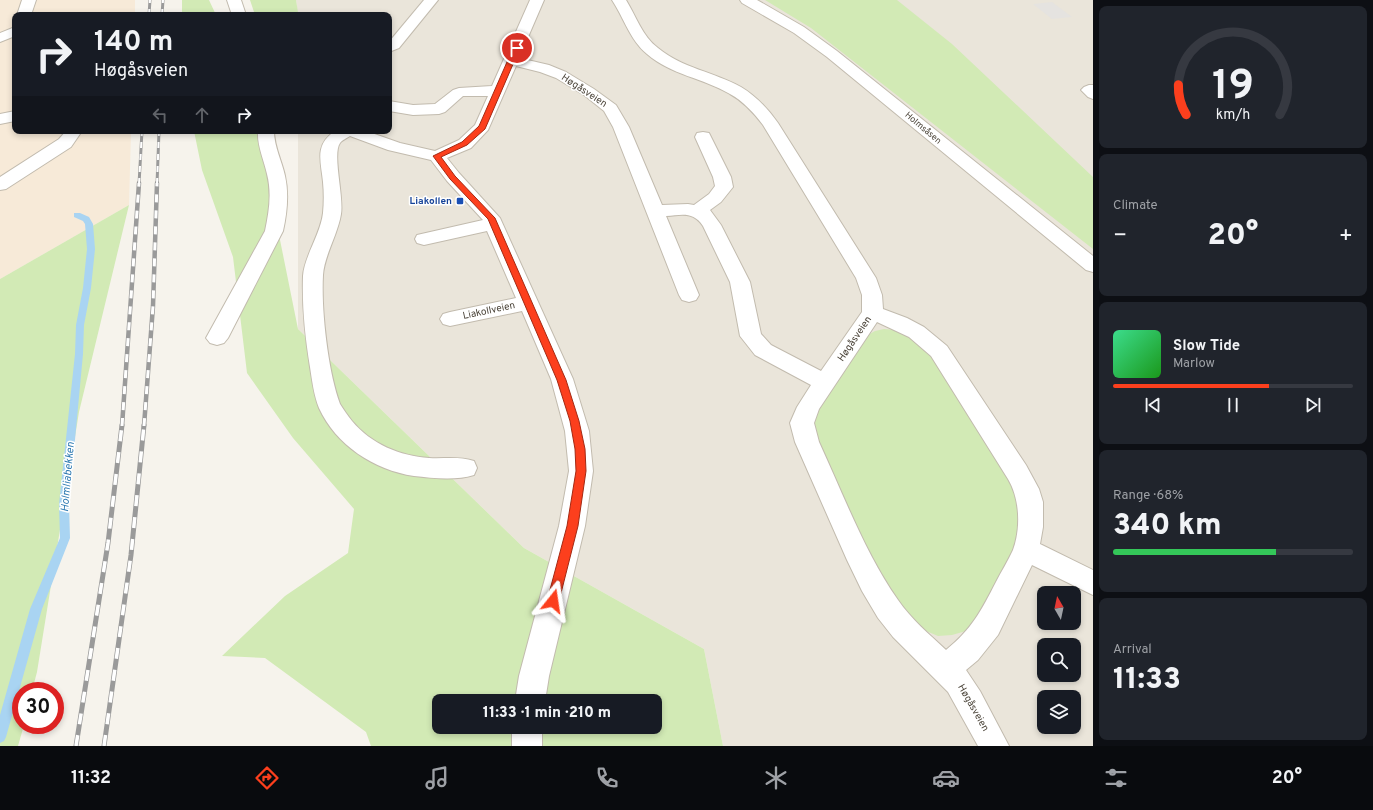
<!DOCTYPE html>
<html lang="en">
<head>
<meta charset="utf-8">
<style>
	body { margin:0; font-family:Overpass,sans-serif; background:#20242c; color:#f1f3f6; height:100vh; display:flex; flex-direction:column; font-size:15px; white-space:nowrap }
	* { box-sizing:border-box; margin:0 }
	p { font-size:13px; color:#9ea1a6 }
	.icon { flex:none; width:22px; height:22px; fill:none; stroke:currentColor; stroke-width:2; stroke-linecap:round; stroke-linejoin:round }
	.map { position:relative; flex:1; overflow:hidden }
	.sheet { display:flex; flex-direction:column; gap:6px; padding:6px; background:#0d0f14; width:280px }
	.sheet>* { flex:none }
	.banner { position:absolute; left:12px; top:12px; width:380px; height:122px; border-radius:8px; box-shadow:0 2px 6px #0003; background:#171b24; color:#f1f3f6; overflow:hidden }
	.needle { width:26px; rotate:351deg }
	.buttons { position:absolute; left:1037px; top:586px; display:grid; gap:8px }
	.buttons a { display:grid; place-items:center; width:44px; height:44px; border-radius:8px; background:#171b24; box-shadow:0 2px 6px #0003; font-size:20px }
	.speed { position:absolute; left:12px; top:682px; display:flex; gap:8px; font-size:20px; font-weight:700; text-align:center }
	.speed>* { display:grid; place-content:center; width:52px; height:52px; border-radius:50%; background:#171b24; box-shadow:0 2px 6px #0003; line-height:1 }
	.speed .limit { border:6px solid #d22; background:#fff; color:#111 }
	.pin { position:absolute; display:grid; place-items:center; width:34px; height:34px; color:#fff; margin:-17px; border:2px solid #fff; border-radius:50%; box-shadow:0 1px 4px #0007 }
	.me { position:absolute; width:44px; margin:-22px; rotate:15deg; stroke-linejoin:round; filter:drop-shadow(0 0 3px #0008) }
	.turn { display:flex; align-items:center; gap:14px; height:84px; padding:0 16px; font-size:18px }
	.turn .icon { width:52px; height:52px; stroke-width:2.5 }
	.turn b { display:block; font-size:28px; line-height:34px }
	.lanes { display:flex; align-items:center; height:38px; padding:0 16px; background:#0003; justify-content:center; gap:20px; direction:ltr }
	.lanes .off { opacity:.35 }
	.big { font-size:30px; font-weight:800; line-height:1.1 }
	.sheet .tile { flex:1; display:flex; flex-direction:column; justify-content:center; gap:6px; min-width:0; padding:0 14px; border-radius:8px; background:#20242c }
	.sheet .dial { align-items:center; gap:0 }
	.dial svg { height:104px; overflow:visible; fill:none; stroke:#363941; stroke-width:7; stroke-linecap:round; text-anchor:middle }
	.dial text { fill:#f1f3f6; stroke:none }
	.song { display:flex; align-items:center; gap:12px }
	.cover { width:48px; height:48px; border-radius:6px; background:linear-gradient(135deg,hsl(150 70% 55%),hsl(120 70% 35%)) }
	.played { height:4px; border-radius:2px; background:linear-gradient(90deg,#fc3f1d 65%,#363941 65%) }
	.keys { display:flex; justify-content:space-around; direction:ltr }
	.heat { display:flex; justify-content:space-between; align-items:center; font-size:22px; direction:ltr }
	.charge { height:6px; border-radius:3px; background:linear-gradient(90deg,#34c759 68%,#363941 0) }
	.trip { position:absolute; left:432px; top:694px; width:230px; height:40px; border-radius:8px; background:#171b24; box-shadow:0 2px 6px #0003; font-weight:800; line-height:40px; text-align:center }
	.tabs { display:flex; height:64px; justify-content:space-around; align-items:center; background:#090b0e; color:#9ea1a6 }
	.tabs .icon { width:28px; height:28px }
	.tabs .on { color:#fc3f1d }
	.tabs b { font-size:18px; color:#f1f3f6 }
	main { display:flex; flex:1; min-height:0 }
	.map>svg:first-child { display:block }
</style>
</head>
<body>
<main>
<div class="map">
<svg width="1093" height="746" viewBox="0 0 1093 746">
	<rect width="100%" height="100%" fill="#f6f3ec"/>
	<path fill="#eae5da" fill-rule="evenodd" d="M 296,0 L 1093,0 L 1093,746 L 723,746 L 704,649 L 524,548 L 298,329 L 298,131 L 389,131 L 389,15 L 298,15 ZM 1044,593 L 1074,593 L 1074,623 L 1044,623 ZM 1044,645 L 1074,645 L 1074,675 L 1044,675 ZM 1044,697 L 1074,697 L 1074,727 L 1044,727 Z"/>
	<path fill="#f7ead8" d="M 0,0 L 135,0 L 135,15 L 15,15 L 15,131 L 131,131 L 129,205 L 0,279 Z"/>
	<g fill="#d2eab5" fill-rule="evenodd">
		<path d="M 182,0 L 209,0 L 216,15 L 182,15 Z"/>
		<path d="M 250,0 L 296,0 L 298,12 L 294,15 L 255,15 Z"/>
		<path d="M 765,0 L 897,0 L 952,44 L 1093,177 L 1093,249 L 811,28 Z"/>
		<path d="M 194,131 L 258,131 L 298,329 L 524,548 L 704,649 L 723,746 L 371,746 L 366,732 L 265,658 L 222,656 L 285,596 L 348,553 L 354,509 L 293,438 L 247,373 L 233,257 L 202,170 ZM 439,701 L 655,701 L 655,727 L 439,727 Z"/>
		<path d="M 129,205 L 79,412 L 37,672 L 32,691 L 21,691 L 21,725 L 24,725 L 18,746 L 0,746 L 0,279 Z"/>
		<path d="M 884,329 L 897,330 L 926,344 L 1020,495 L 1018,539 L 990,602 L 966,631 L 952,635 L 938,636 L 919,628 L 887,594 L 814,442 L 812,417 L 866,336 L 875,331 Z"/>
	</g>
	<path fill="#e5e3e0" d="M 1052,2 L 1072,17 L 1052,19 L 1033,4 Z"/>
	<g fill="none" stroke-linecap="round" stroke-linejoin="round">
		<path fill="#a9d4f2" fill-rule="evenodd" d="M 74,213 L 80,213 L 89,217 L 93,224 L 95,249 L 91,288 L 84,325 L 83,354 L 69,504 L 70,538 L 42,609 L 6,737 L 4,741 L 0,743 L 0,715 L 30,609 L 60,538 L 59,504 L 75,354 L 76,325 L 83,288 L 87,249 L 85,224 L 83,221 L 74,217 Z"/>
		<defs>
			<g id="minor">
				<path d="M 22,0 L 36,0 L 31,15 L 17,15 Z"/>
				<path d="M 227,0 L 241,0 L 246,15 L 232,15 Z"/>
				<path d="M 424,0 L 438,0 L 399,48 L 389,52 L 389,42 Z"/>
				<path d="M 530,0 L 544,0 L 519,58 L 549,65 L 566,72 L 594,89 L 616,105 L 629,127 L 662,205 L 688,204 L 694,205 L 709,194 L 715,186 L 713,177 L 695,137 L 697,133 L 703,132 L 709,133 L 731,177 L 733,187 L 721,202 L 710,210 L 721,225 L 750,282 L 761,334 L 771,345 L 821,371 L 862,312 L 862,295 L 856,278 L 763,125 C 754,113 743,101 730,94 C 703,78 671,75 647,54 C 630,40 624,18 612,0 L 626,0 C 636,16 642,36 658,48 C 682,68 714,72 741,87 C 756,96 768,109 778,123 L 876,278 L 882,295 L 883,309 L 907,318 L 924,327 L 947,346 L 1026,465 L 1039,489 L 1043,502 L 1043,527 L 1040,544 L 1093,570 L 1093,595 L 1032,565 L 998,635 L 978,660 L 966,670 L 980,691 L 1009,746 L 978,746 L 948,692 L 893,637 L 878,618 L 862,591 L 847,560 L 795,442 L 790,423 L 797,407 L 811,385 L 755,355 L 740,336 L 730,282 L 703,226 C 693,211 682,215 666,216 L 699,295 L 696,300 L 689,302 L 682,300 L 679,295 L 613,127 L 604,111 L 584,95 L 556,78 L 540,72 L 516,66 L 488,130 L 471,148 L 447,158 L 459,173 L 500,218 L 573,379 L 589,431 L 593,471 L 585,526 L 549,676 L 545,701 L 515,701 L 519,676 L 559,526 L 569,471 L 565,431 L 551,379 L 522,311 L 450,326 L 443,324 L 440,319 L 443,314 L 450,312 L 516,298 L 487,231 L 424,245 L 417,243 L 415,239 L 417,235 L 483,220 L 447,181 L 431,160 L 388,150 L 350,136 C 347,138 342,140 340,143 C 332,154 344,197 341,214 C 338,234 324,256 323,275 C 321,310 328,371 340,404 C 343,409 348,416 352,421 C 371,444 400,456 429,458 C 444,459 459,456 474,461 L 477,468 L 474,475 C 455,481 432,478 414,476 C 374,470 336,445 319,408 C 314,396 312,380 310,367 C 305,336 302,307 303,276 C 304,257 321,233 323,213 C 324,203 324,192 323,182 C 321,161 314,145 335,131 L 366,131 L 400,143 L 435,151 L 459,140 L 475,125 L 488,96 L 463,96 L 445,112 L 439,114 L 413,115 L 389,111 L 389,101 L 413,105 L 435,104 L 453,90 L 459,88 L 492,86 ZM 877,322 L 909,337 L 931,356 L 1008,479 C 1020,499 1021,528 1013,550 C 1008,561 1001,572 996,582 C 981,611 972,629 946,650 C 929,634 911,619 898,600 C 865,553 843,494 819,442 L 814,423 L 819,409 Z"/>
				<path d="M 740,0 L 757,0 L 804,27 L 837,51 L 1093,256 L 1093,272 L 1086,270 L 827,57 L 794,33 L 742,3 Z"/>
				<path d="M 15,27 L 15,36 L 0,42 L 0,33 Z"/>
				<path d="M 1089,85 L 1093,85 L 1093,99 L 1088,97 L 1081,90 L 1084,87 Z"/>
				<path d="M 15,111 L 15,121 L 0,124 L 0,114 Z"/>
				<path d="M 66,131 L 82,131 L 71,147 L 6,189 L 0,190 L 0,177 L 59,139 Z"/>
				<path d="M 258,131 L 274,131 C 274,147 282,161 285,176 C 289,194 287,213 283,231 L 228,338 L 224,343 L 217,345 L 210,343 L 206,338 L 265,231 C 269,212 272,193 267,174 C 264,160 257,146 258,131 Z"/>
				<rect x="512" y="727" width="30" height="19"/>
			</g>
		</defs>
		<use href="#minor" stroke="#c2bbae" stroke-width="2"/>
		<use href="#minor" fill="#fff" fill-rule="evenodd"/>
		<defs>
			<g id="rail-far2">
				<path d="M 149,15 L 150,0"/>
				<path d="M 162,15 L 163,0"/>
				<path d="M 139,184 L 142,131"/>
				<path d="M 157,184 L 159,131"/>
			</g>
			<g id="rail-far1">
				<path d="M 122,426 L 139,183"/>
				<path d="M 144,426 L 153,306 L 157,183"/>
			</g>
			<g id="rail">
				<path d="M 76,746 L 108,543 L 122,425"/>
				<path d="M 104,746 L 131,555 L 144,425"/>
			</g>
		</defs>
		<use href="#rail-far2" stroke="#9a9a9a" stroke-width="3"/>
		<use href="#rail-far1" stroke="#9a9a9a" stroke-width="4.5"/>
		<use href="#rail" stroke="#9a9a9a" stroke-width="5"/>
		<use href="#rail-far2" stroke="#fff" stroke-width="2" stroke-dasharray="6" stroke-linecap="butt"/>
		<use href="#rail-far1" stroke="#fff" stroke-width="3" stroke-dasharray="8" stroke-linecap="butt"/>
		<use href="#rail" stroke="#fff" stroke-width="3.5" stroke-dasharray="11" stroke-linecap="butt"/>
	</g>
	<path fill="#fc3f1d" stroke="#a42913" d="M 514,46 L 520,48 L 485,129 L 467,145 L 441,157 L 455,176 L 495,218 L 566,380 L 579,421 L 585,449 L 586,471 L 578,526 L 559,601 L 557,604 L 553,606 L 549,604 L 547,601 L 567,526 L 576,471 L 575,449 L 570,421 L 557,380 L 488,219 L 450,179 L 433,156 L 462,142 L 479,126 Z"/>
	<rect fill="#1a4fb4" stroke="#fff" stroke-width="1.5" x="456" y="197" width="8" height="8" rx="2"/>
	<g text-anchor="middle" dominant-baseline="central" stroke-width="3" stroke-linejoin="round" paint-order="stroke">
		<g font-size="9" fill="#4b4439" stroke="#fff">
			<text transform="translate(923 128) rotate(40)">Holmsåsen</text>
		</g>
		<g font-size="10" fill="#4b4439" stroke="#fff">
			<text transform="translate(584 91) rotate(33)">Høgåsveien</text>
			<text transform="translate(489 311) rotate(-12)">Liakollveien</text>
			<text transform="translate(855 339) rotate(-56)">Høgåsveien</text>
			<text transform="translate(973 708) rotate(60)">Høgåsveien</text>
		</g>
		<g font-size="10" font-weight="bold" fill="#164399" stroke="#fff" text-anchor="end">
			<text x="452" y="201">Liakollen</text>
		</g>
		<g font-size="11" font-style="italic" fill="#2e7ab2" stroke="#fff">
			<text transform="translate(68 477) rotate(-85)">Holmliabekken</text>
		</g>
	</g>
</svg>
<div class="buttons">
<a><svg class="needle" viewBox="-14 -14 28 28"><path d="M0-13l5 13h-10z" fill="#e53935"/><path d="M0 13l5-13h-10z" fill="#9ea1a6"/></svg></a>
<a><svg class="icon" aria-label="search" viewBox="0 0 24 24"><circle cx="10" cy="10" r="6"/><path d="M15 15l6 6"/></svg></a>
<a><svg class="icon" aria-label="layers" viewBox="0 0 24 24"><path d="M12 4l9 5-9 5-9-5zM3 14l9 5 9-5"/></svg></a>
</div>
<div class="speed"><div class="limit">30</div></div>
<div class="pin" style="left:517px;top:48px;background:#d93025"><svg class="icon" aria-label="arrive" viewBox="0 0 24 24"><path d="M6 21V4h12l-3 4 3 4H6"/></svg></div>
<svg class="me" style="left:553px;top:601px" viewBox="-20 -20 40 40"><path d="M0-17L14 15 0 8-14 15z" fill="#fc3f1d" stroke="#fff" stroke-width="4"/></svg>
<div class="trip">11:33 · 1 min · 210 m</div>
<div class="banner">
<div class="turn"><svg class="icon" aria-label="right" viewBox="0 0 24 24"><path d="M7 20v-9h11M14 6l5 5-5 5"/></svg><div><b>140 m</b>Høgåsveien</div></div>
<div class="lanes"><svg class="icon off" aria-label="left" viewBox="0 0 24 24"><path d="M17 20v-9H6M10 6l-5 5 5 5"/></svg><svg class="icon off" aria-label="ahead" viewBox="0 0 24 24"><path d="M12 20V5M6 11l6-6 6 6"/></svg><svg class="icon" aria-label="right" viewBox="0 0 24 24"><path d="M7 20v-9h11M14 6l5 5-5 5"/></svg></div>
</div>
</div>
<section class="sheet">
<div class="tile dial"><svg viewBox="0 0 100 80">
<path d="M14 69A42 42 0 1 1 86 69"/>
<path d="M14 69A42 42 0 0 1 8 46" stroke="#fc3f1d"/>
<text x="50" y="56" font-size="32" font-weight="700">19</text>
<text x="50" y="72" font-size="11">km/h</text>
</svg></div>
<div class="tile"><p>Climate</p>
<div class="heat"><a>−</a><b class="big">20°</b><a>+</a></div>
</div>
<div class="tile">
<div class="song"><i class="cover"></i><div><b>Slow Tide</b><p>Marlow</p></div></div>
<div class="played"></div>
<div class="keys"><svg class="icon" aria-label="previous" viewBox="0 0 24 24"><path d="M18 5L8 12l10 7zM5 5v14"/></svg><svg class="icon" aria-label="pause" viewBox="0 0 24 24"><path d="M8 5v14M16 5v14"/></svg><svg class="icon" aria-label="next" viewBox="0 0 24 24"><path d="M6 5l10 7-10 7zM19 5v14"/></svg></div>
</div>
<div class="tile"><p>Range · 68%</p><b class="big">340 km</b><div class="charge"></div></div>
<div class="tile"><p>Arrival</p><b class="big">11:33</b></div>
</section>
</main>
<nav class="tabs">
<b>11:32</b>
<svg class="icon on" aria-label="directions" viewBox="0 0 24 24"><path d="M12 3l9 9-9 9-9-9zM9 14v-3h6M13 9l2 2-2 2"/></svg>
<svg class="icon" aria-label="music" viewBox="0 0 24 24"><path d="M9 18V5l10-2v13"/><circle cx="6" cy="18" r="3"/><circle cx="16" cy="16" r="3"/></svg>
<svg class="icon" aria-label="phone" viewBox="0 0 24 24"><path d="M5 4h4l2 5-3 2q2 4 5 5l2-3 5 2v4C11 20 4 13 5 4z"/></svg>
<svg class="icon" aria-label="climate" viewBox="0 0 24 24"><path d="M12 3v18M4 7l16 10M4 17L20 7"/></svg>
<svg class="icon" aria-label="car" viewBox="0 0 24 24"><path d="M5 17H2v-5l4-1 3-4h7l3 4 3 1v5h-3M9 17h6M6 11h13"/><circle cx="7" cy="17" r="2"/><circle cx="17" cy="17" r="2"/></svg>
<svg class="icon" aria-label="filters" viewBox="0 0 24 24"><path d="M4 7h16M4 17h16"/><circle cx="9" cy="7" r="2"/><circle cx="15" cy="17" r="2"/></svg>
<b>20°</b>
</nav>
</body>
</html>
